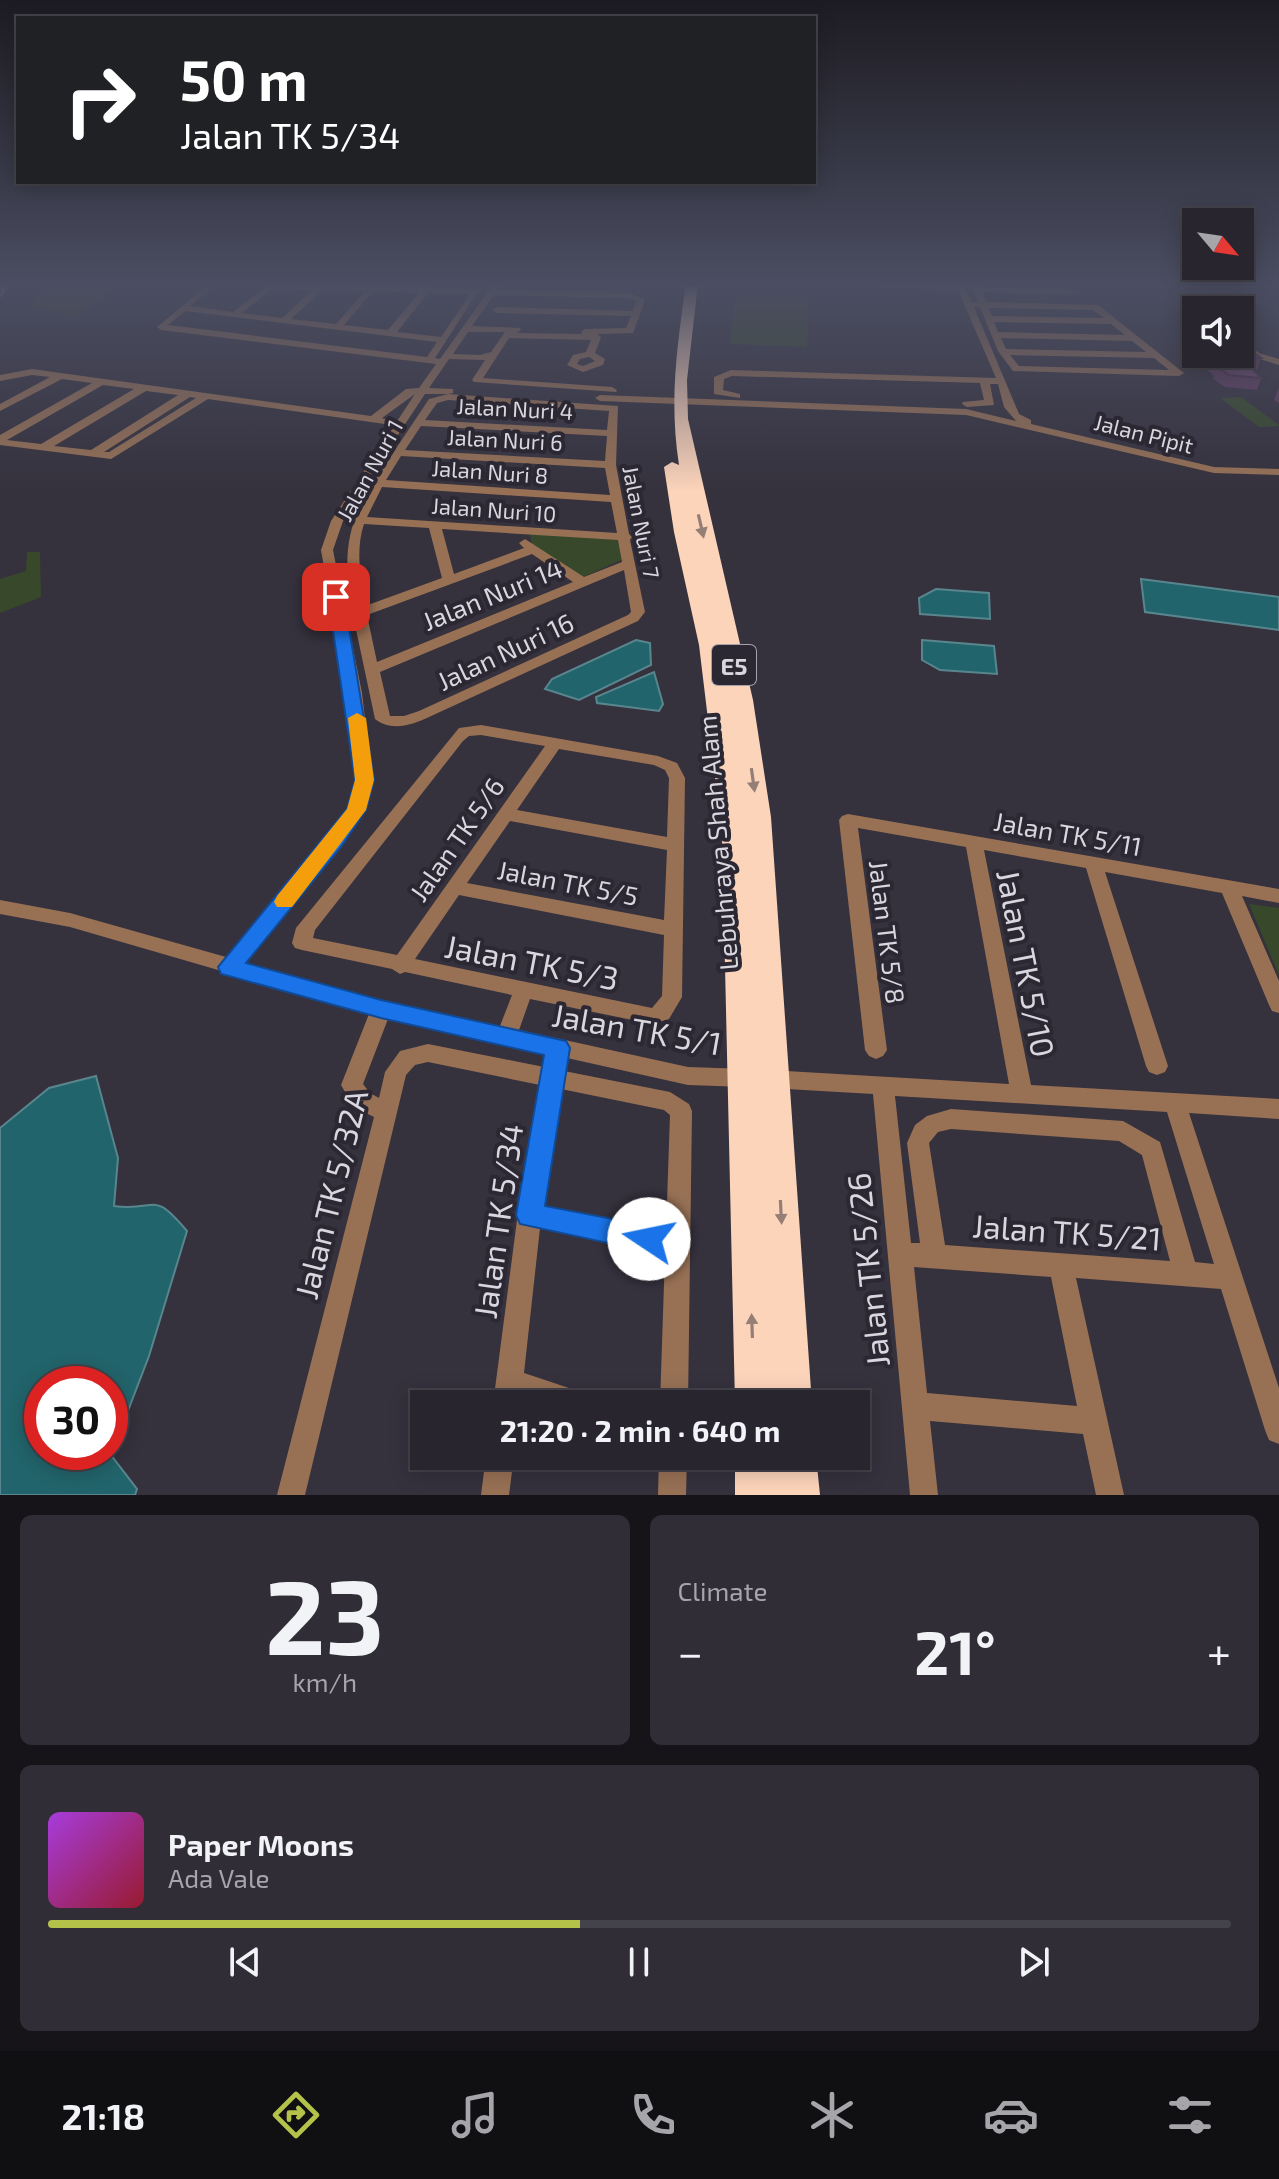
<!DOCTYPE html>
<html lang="en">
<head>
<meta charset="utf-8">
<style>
	body { margin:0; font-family:"Exo 2",sans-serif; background:#302d36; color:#f1f3f6; height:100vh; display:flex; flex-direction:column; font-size:30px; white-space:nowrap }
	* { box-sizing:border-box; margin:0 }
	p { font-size:26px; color:#a5a5aa }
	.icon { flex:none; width:44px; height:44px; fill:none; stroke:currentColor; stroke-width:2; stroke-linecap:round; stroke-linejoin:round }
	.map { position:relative; height:1495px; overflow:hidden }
	.panel { display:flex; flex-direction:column; gap:20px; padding:20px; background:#161419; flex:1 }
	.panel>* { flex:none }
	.hud { position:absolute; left:16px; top:16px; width:800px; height:168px; border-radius:0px; box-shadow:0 4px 20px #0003,0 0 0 2px #44424a; background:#202124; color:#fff; overflow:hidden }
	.needle { width:52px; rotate:119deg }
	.buttons { position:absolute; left:1182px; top:208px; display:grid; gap:16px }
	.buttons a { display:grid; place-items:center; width:72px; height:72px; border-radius:0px; background:#28252e; box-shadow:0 4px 20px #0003,0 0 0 2px #44424a; font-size:40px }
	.speed { position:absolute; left:24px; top:1366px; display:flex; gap:16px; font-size:40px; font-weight:700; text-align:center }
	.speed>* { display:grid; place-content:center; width:104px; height:104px; border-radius:50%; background:#28252e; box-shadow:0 4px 20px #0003,0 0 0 2px #44424a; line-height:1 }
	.speed .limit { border:12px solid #d22; background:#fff; color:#111 }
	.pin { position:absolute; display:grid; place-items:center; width:68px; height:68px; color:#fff; margin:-34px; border-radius:16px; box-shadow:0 4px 12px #0006 }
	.me { position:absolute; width:88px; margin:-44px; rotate:281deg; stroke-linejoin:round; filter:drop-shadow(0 0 6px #0008) }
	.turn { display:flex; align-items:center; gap:28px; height:168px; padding:0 32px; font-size:36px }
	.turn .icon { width:104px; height:104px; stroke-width:2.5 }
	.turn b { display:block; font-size:56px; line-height:68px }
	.big { font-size:60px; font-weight:700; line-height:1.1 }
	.panel .card { flex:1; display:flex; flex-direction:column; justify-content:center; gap:12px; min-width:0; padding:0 28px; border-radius:12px; background:#302d36 }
	.panel .dial { align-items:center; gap:0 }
	.dial b { font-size:104px; line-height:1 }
	.song { display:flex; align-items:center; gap:24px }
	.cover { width:96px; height:96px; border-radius:12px; background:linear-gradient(135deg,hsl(280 70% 55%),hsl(350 70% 35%)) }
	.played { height:8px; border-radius:4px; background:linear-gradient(90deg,#b4c24a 45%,#44424a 45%) }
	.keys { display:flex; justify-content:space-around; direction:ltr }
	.heat { display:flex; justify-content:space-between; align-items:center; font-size:44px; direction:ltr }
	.panel .tiles { flex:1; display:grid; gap:20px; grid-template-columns:1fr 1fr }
	.card:last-child { grid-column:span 2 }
	.trip { position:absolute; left:410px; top:1390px; width:460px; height:80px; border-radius:0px; background:#28252e; box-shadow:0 4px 20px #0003,0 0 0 2px #44424a; font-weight:700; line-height:80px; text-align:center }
	.menu { display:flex; height:128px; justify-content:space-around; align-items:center; background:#100f12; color:#a5a5aa }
	.menu .icon { width:56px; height:56px }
	.menu .selected { color:#b4c24a }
	.menu b { font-size:36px; color:#f1f3f6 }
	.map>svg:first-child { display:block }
</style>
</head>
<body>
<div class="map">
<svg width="1279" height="1495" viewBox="0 0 1279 1495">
	<rect width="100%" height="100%" fill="#35313d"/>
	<g fill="#38492b">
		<path d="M 64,283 L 122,283 L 72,318 L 30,305 L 40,292 Z"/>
		<path d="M 736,294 L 809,297 L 807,347 L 730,344 Z"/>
		<path d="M 1241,397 L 1279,425 L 1279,426 L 1259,427 L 1220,398 Z"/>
		<path d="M 530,534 L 620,540 L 621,560 L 583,577 L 532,547 Z"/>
		<path d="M 27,552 L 40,552 L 41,597 L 0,613 L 0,579 L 26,571 Z"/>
		<path d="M 1249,904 L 1279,908 L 1279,975 Z"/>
	</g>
	<g fill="#22646b" stroke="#59868e" stroke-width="2" fill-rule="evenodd">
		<path d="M 1141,579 L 1279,597 L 1279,630 L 1145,612 Z"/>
		<path d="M 936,589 L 989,593 L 990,619 L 920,614 L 919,598 Z"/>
		<path d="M 636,640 L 650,643 L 651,665 L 579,700 L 545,689 L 552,679 Z"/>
		<path d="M 922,640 L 994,646 L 997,674 L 940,670 L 922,660 Z"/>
		<path d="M 654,672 L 663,704 L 659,711 L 597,703 L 596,697 Z"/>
		<path d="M 96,1076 L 118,1158 L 114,1206 C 158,1212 151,1188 187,1231 L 149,1356 L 111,1455 L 137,1489 L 135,1495 L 0,1495 L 0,1128 L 49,1088 ZM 110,1384 L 110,1452 L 42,1452 L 42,1384 Z"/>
	</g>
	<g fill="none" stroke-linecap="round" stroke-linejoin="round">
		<g fill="#987155" fill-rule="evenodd">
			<path d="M 494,283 L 502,283 L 497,290 L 630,293 L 645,300 L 633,333 L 597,334 L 601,337 L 595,353 L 605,359 L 603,365 L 583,372 L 567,365 L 573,355 L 586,352 L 591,340 L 509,338 L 483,378 L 612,387 L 617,390 L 616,392 L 474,382 L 472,380 L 485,360 L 449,359 L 429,388 L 453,389 L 453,393 L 448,394 L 618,406 L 616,465 L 629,534 L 632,537 L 630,540 L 645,612 L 638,621 L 429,717 C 412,725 391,732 375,719 L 354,620 L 347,618 L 362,693 L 372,780 L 365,810 L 340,846 L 244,962 L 381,1001 L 500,1026 L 512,995 L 405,972 L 400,974 L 392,969 L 302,950 L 295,948 L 292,943 L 296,928 L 459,728 L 481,725 L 658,756 L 677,763 L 685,778 L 682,997 L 669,1019 L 652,1024 L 530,999 L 519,1030 L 688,1067 L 746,1069 L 754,1072 L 757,1078 L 754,1084 L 746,1087 L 688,1085 L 567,1058 L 564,1071 L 670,1092 L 689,1104 L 692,1111 L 688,1404 L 660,1404 L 665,1254 L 540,1228 L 524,1373 L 587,1394 L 591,1404 L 536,1404 L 521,1399 L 521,1404 L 493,1404 L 523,1174 L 540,1085 L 428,1062 L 415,1065 L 406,1075 L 305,1495 L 277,1495 L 374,1117 L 354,1107 L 341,1085 L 369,1014 L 70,927 L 0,914 L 0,900 L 70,913 L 226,957 L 328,838 L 348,809 L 356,780 L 346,693 L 321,550 L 331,521 L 415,394 L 382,418 L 390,421 L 385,424 L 208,399 L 111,459 L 0,445 L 0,435 L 92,383 L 62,379 L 0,411 L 0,404 L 50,377 L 32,375 L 0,381 L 0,375 L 32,369 L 371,416 L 406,389 L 419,388 L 436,364 L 161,330 L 157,327 L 208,285 L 211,289 L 190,306 L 233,312 L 270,284 L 427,287 L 479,290 L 435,358 L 440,359 ZM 272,289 L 312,290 L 282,318 L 242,313 ZM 322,290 L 365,291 L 336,324 L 291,319 ZM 373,291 L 419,293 L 388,330 L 344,325 ZM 428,293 L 470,294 L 441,337 L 397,332 ZM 494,295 L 629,298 L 636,301 L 633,311 L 496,307 L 492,310 L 496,313 L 631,316 L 626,328 L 585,329 L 581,332 L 582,334 L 517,333 L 521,330 L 520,328 L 472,326 ZM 185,311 L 437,342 L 427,357 L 168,325 ZM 468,332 L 505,332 L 491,352 L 480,355 L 453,354 ZM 589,357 L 595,361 L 583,366 L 577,364 L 580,359 ZM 103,385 L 134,389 L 41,444 L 7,440 ZM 146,391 L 178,395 L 91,450 L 54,446 ZM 425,394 L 448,394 L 429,399 L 375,480 L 368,480 ZM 190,397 L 196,398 L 109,452 L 104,452 ZM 448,400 L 609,411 L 607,430 L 425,420 L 437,403 ZM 421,426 L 607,436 L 605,461 L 405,450 ZM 401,456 L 605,468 L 610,495 L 386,480 ZM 366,484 L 371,486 C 344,530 344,561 352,611 L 346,615 L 333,550 L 343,521 ZM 382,487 L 611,502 L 617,533 L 367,517 ZM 364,524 L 429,528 L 442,578 L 365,606 C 361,579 355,551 364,524 ZM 442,529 L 618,540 L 622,562 L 584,577 L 525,539 L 519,543 L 524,548 L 454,574 ZM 532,554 L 573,582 L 377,662 L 367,615 ZM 624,570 L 631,612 L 628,615 L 419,711 L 404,716 L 390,716 L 380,672 ZM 481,735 L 545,746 L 397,955 L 313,938 L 315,930 L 463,741 L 469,736 ZM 559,749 L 654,765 L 665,770 L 669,778 L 667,837 L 517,810 ZM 510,821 L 667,850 L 664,920 L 467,883 ZM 459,895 L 664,935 L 662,996 L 652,1008 L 415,959 ZM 388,1019 L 546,1054 L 544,1067 L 428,1044 L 400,1051 L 385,1072 L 379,1098 L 370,1093 L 363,1084 ZM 561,1089 L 664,1110 L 670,1115 L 666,1231 L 543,1206 Z"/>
			<path d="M 835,283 L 956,285 L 955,283 L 963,283 L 971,302 L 978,302 L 970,283 L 978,283 L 980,287 L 1081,290 L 1078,294 L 982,292 L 986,302 L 1098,305 L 1184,373 L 1179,376 L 1013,371 L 998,351 L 980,307 L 974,307 L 1019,414 L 1031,420 L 1031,424 L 1214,467 L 1279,469 L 1279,475 L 1214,473 L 966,415 L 600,401 L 595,398 L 600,395 L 966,409 L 1016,421 L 1004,407 L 998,384 L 990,384 L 994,405 L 967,407 L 962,404 L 963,402 L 984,400 L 980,383 L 732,376 L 724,379 L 723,390 L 740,394 L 740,398 L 714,394 L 714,377 L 731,370 L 996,378 L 958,290 L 839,285 ZM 988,308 L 1093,310 L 1104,318 L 992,316 ZM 994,322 L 1111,324 L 1125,335 L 998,332 ZM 1001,338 L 1132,341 L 1146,352 L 1006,349 ZM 1010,355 L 1154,358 L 1169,370 L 1019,366 Z"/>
			<path d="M 1240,338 L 1259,353 L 1279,359 L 1279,365 L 1253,357 L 1240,346 Z"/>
			<path d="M 848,814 L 1279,889 L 1279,903 L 1242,896 L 1279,981 L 1279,1013 L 1272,1011 L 1269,1005 L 1222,893 L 1105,872 L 1168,1066 L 1165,1072 L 1157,1075 L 1149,1072 L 1146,1066 L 1086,868 L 984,850 L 1031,1085 L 1279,1099 L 1279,1119 L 1189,1113 L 1279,1388 L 1279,1444 L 1269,1440 L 1265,1430 L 1221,1289 L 1076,1278 L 1124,1495 L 1096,1495 L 1083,1434 L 930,1421 L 938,1495 L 910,1495 L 873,1094 L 769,1088 L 761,1086 L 758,1079 L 761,1072 L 769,1070 L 1009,1084 L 966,847 L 858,828 L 887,1050 L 883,1056 L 876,1059 L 869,1056 L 865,1050 L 839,820 L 842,816 ZM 895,1096 L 1167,1112 L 1214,1264 L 1195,1262 L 1160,1142 L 1123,1121 L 951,1109 L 927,1116 L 915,1125 L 907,1143 L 920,1243 L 911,1243 ZM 951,1129 L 1119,1141 L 1142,1155 L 1170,1261 L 945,1245 L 929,1143 L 938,1132 ZM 914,1267 L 1051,1277 L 1077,1406 L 927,1393 Z"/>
			<path d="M 486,1456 L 514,1456 L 509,1495 L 481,1495 Z"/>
			<path d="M 659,1456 L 687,1456 L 686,1495 L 658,1495 Z"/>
		</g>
		<path fill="#feac72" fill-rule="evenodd" d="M 2,283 L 12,283 L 0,298 Z"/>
		<g fill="#fcd4ba" fill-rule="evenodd">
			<path d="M 686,283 L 698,283 L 687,380 L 688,419 L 753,700 L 771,817 L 812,1404 L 735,1404 L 722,835 L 699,645 L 674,532 L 664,467 L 672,462 L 679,465 C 669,400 677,348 686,283 Z"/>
			<path d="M 735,1456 L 816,1456 L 820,1495 L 735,1495 Z"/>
		</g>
	</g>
	<g fill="#633e60">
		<path d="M 1198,354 L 1240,354 L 1261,358 L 1257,370 L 1252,370 L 1261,378 L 1257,390 L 1225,387 L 1213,379 L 1214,376 L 1196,360 Z"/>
		<path d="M 1279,387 L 1279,403 L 1274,400 Z"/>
	</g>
	<path fill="#734870" stroke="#50324e" stroke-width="2" d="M 1240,346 L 1244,346 L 1261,358 L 1241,359 L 1261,378 L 1229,375 L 1217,367 L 1220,366 L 1206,354 L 1240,354 Z"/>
	<defs><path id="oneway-solid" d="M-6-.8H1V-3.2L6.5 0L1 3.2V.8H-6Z" transform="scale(2)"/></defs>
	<g fill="#947e76">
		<use href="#oneway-solid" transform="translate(701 526) rotate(77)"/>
		<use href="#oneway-solid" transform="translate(753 780) rotate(82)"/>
		<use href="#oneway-solid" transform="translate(781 1212) rotate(87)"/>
		<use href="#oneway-solid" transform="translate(752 1326) rotate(-92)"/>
	</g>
	<linearGradient id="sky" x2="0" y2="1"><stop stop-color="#1d1b22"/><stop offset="0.58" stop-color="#4b4e62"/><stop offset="1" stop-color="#4b4e62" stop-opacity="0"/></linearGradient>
	<rect width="1279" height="492" fill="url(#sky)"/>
	<path fill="#1a73e8" stroke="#114b97" stroke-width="2" d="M 336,592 L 344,597 L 374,780 L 366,810 L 341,847 L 246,963 L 381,1000 L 566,1041 L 570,1048 L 545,1206 L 649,1226 L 659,1230 L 663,1239 L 659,1249 L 649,1252 L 520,1224 L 516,1215 L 544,1055 L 381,1018 L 229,976 L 221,974 L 218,967 L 347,809 L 355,780 L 328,597 Z"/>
	<path fill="#f59e0b" d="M 357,713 L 366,718 L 374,780 L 366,810 L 292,907 L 277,907 L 274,902 L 277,896 L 347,809 L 355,780 L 348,718 Z"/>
	<g text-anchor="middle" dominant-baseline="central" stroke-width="8" stroke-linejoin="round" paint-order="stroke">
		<g font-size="22" fill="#d8d6de" stroke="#2b2733">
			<text transform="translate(515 408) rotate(3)">Jalan Nuri 4</text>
			<text transform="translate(1144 433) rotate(14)">Jalan Pipit</text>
			<text transform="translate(505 439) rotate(3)">Jalan Nuri 6</text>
			<text transform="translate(369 470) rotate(-61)">Jalan Nuri 1</text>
			<text transform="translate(490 471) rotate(4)">Jalan Nuri 8</text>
			<text transform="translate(494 509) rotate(4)">Jalan Nuri 10</text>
			<text transform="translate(642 522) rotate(79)">Jalan Nuri 7</text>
		</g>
		<rect fill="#2b2733" stroke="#a4a2ab" stroke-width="2" x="712" y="645" width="44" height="40" rx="6"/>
		<g font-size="24" font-weight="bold" fill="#d8d6de">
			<text x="734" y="665">E5</text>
		</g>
		<g font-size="26" fill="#d8d6de" stroke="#2b2733">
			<text transform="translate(492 594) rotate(-22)">Jalan Nuri 14</text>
			<text transform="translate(505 651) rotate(-25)">Jalan Nuri 16</text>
			<text transform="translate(1068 833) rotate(10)">Jalan TK 5/11</text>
			<text transform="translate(456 839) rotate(-55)">Jalan TK 5/6</text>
			<text transform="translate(717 843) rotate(-95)">Lebuhraya Shah Alam</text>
			<text transform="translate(568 882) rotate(11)">Jalan TK 5/5</text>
			<text transform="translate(888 932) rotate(83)">Jalan TK 5/8</text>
		</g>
		<g font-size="32" fill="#d8d6de" stroke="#2b2733">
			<text transform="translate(532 961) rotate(11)">Jalan TK 5/3</text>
			<text transform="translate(1027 963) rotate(79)">Jalan TK 5/10</text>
			<text transform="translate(637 1028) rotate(10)">Jalan TK 5/1</text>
			<text transform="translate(330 1194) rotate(-76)">Jalan TK 5/32A</text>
			<text transform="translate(497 1221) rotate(-82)">Jalan TK 5/34</text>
			<text transform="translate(1067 1231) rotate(4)">Jalan TK 5/21</text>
			<text transform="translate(867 1270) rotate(-96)">Jalan TK 5/26</text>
		</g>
	</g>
</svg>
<div class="buttons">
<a><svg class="needle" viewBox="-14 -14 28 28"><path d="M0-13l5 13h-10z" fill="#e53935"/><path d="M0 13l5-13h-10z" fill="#a5a5aa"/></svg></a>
<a><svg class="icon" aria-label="sound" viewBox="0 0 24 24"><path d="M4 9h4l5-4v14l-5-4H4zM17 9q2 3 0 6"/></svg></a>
</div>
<div class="speed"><div class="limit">30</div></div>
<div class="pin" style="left:336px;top:597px;background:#d93025"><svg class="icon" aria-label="arrive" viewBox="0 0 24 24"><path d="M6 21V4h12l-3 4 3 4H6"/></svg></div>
<svg class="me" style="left:649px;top:1239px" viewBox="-20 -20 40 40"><circle r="19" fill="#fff"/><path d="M0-13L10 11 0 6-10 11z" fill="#1a73e8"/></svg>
<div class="trip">21:20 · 2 min · 640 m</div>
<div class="hud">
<div class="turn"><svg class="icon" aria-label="right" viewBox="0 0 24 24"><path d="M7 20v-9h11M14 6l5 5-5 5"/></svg><div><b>50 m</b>Jalan TK 5/34</div></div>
</div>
</div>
<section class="panel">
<div class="tiles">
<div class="card dial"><b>23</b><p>km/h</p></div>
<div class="card"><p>Climate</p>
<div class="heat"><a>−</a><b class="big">21°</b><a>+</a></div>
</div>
<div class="card">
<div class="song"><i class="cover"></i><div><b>Paper Moons</b><p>Ada Vale</p></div></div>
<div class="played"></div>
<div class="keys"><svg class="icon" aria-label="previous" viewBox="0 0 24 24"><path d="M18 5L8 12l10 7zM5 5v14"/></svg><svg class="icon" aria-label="pause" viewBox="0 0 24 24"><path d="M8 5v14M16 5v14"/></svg><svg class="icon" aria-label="next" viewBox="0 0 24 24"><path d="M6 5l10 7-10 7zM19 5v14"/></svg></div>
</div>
</div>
</section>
<nav class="menu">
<b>21:18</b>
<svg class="icon selected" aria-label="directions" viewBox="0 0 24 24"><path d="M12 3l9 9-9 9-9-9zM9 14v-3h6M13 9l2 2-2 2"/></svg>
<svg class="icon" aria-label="music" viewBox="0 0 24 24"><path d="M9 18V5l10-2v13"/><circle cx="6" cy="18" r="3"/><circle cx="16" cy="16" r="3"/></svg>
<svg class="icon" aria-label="phone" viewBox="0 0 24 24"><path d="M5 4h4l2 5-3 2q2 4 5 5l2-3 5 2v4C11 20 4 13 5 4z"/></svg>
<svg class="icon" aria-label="climate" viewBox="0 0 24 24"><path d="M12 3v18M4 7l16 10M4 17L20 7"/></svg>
<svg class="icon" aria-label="car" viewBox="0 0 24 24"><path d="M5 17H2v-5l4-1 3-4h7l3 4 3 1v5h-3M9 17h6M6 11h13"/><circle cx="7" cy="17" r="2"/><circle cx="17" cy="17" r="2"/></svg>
<svg class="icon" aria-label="filters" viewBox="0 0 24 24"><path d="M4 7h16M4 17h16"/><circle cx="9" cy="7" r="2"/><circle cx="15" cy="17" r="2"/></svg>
</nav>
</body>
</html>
